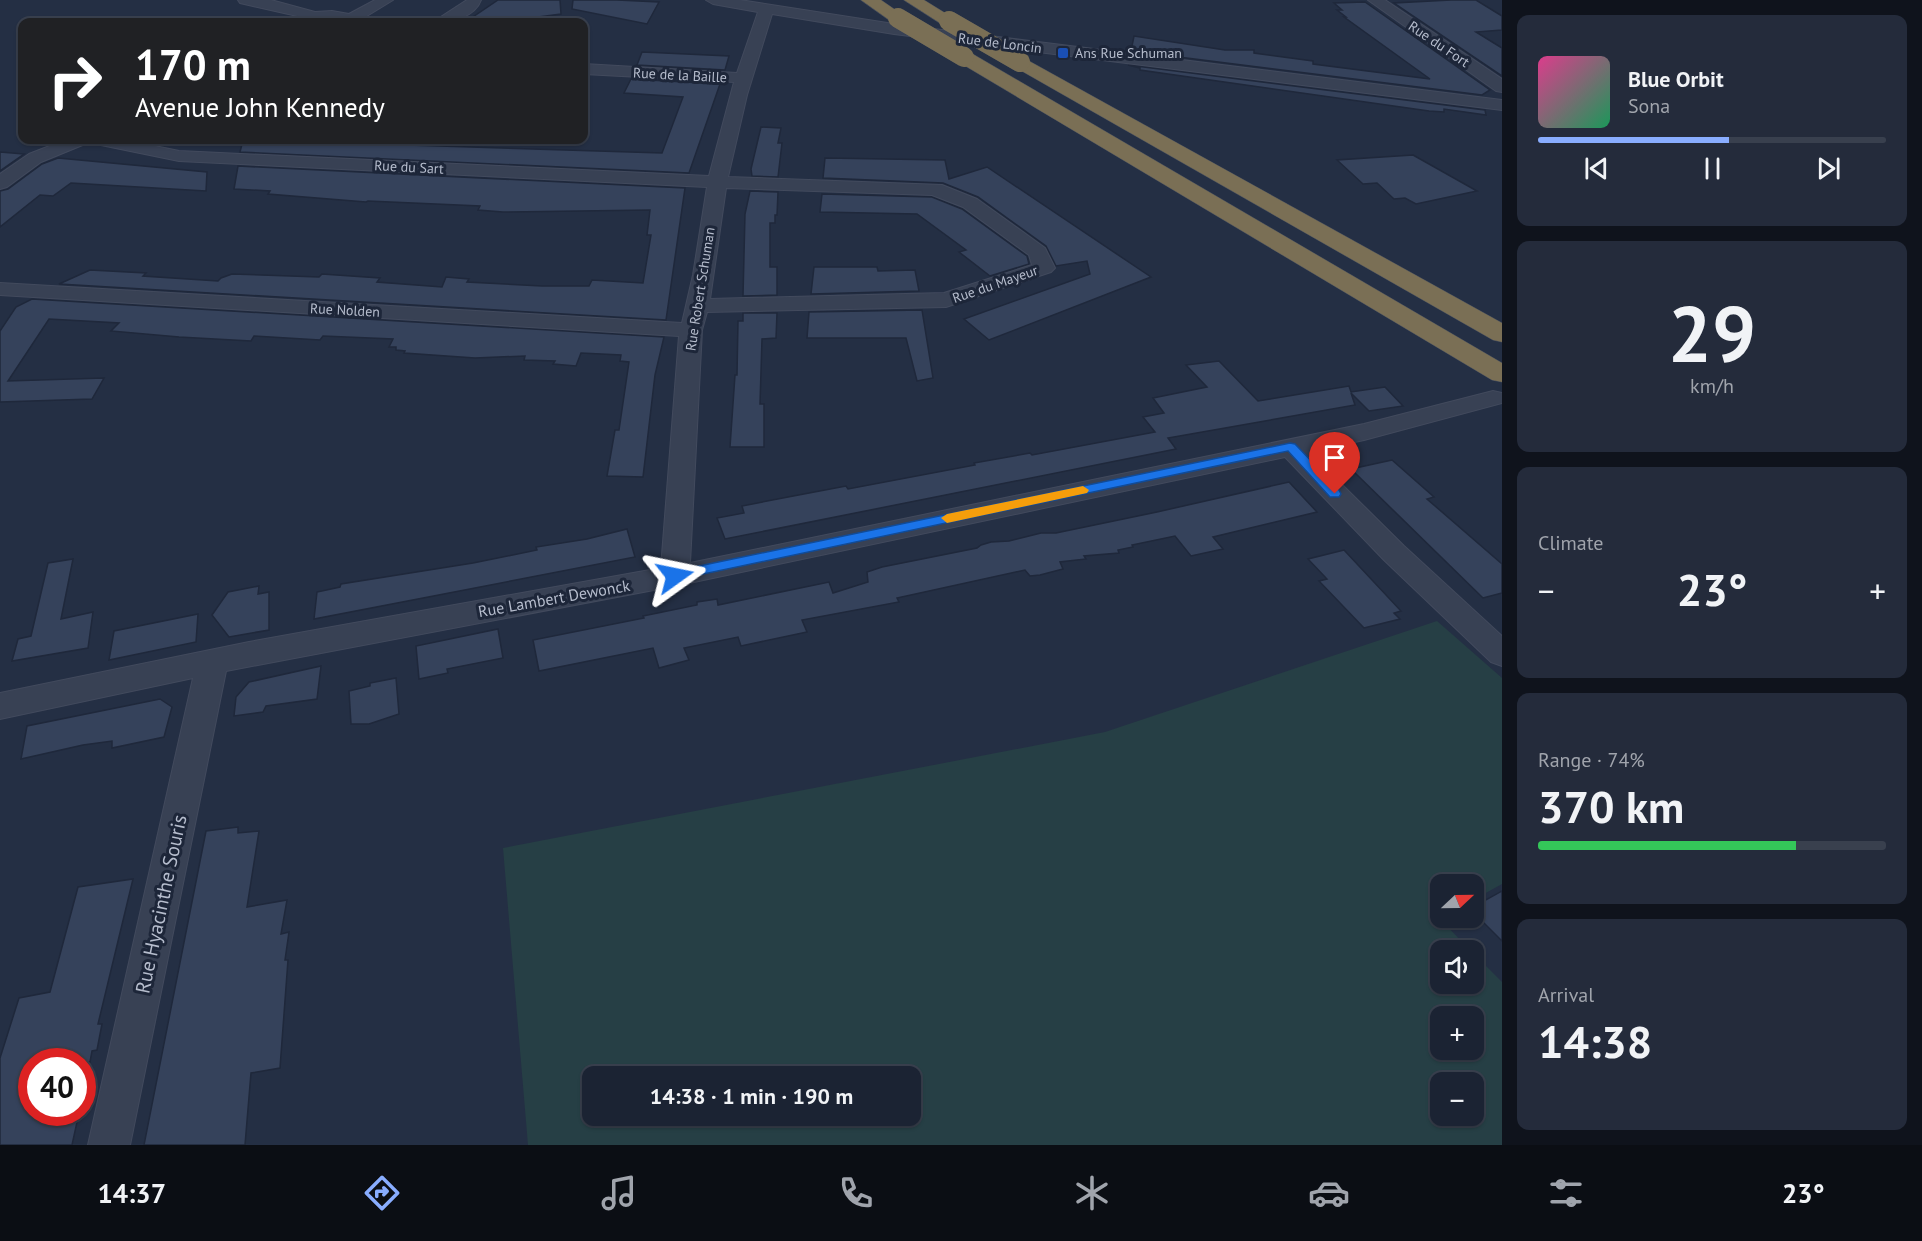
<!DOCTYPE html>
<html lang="en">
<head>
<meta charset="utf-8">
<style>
	body { margin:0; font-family:"PT Sans",sans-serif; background:#242b3b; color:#f1f3f6; height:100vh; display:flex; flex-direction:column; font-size:22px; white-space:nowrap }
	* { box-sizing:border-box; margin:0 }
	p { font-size:20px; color:#a0a4ac }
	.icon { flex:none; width:33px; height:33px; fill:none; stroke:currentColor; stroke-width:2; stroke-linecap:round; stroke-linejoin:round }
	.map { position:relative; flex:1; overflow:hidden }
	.sheet { display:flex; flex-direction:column; gap:15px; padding:15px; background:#0f131c; width:420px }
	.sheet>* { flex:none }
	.banner { position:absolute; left:18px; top:18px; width:570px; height:126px; border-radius:12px; box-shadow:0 2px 4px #0004,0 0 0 2px #39404e; background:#202124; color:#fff; overflow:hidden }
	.needle { width:39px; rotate:68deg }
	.buttons { position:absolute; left:1430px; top:874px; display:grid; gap:12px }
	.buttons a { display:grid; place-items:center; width:54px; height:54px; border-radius:12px; background:#1b2333; box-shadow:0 2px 4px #0004,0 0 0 2px #39404e; font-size:30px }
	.speed { position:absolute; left:18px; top:1048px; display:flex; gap:12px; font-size:30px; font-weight:700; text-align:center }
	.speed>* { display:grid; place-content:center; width:78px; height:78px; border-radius:50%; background:#1b2333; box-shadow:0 2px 4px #0004,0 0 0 2px #39404e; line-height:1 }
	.speed .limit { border:9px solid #d22; background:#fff; color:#111 }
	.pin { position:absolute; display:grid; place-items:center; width:51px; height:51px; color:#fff; margin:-62px -26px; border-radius:50% 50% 50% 0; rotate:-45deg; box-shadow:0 0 6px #0007 }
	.pin .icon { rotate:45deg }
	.me { position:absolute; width:66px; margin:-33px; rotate:78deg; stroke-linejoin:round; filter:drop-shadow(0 0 4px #0008) }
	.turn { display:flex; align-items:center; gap:21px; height:126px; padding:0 18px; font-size:27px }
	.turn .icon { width:78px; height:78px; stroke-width:2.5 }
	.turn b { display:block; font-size:42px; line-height:51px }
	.big { font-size:45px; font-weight:700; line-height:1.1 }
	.sheet .widget { flex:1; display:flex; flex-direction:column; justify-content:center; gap:9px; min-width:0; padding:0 21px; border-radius:12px; background:#242b3b }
	.sheet .dial { align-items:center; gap:0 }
	.dial b { font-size:78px; line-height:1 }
	.song { display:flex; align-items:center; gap:18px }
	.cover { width:72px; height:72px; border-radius:9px; background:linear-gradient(135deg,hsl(330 70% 55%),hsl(150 70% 35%)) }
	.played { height:6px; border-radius:3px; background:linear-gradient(90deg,#89adff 55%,#39404e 55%) }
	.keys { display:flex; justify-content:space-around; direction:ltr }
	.heat { display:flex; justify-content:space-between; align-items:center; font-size:33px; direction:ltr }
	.charge { height:9px; border-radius:4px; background:linear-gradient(90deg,#34c759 74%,#39404e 0) }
	.trip { position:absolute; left:582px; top:1066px; width:339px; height:60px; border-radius:12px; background:#1b2333; box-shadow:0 2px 4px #0004,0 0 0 2px #39404e; font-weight:700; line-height:60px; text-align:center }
	.menu { display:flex; height:96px; justify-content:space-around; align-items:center; background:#0b0e14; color:#a0a4ac }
	.menu .icon { width:42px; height:42px }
	.menu .active { color:#89adff }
	.menu b { font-size:27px; color:#f1f3f6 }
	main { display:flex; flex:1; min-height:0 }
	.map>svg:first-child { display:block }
</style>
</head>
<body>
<main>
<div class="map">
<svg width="1502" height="1145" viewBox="0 0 1502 1145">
	<rect width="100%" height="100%" fill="#242f44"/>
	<path fill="#263f45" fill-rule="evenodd" d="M 1437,621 L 1502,678 L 1502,884 L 1473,900 L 1473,885 L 1440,885 L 1440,919 L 1471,951 L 1440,951 L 1440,984 L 1473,984 L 1473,953 L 1502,982 L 1502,1145 L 528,1145 L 503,848 L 1105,732 ZM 1440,1017 L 1473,1017 L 1473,1050 L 1440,1050 ZM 592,1077 L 910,1077 L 910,1116 L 592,1116 ZM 1440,1083 L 1473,1083 L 1473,1116 L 1440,1116 Z"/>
	<g fill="#35425b" stroke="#1f283b" stroke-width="1.5">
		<path d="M 498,0 L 560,0 L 561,14 L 508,21 L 467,21 Z"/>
		<path d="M 573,0 L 617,0 L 659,2 L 647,24 L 572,9 Z"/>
		<path d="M 1451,0 L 1476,0 L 1502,16 L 1502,30 L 1476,32 L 1502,48 L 1502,76 L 1394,3 Z"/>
		<path d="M 1365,2 L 1490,90 L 1482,95 L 1131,51 L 1134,36 L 1225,50 L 1254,50 L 1254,53 L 1313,61 L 1313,64 L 1430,79 L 1344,17 L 1346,17 L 1337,10 L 1342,10 L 1334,3 Z"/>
		<path d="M 642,52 L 729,56 L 725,70 L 637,65 Z"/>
		<path d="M 1128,65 L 1485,110 L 1486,115 L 1444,109 L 1444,112 L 1429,111 L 1140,70 L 1140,68 Z"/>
		<path d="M 631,79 L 720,84 L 689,173 L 240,152 L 243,140 L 384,140 L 411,142 L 409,145 L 662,153 L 683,97 L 624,93 Z"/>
		<path d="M 761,127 L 781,128 L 778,143 L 782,143 L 778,177 L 752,176 L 751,169 Z"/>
		<path d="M 0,152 L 24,154 L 0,171 Z"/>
		<path d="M 1413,155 L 1477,191 L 1416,204 L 1405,198 L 1394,199 L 1377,183 L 1363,184 L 1337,160 Z"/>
		<path d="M 58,158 L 207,172 L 206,191 L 71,183 L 53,196 L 40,195 L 0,227 L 0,191 L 8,189 L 42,164 Z"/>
		<path d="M 825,158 L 945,160 L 949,179 L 987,167 L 1151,277 L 989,340 L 964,319 L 1090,274 L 1087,261 L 1056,266 L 1046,246 L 978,197 L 943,183 L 823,178 Z"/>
		<path d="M 238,166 L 685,188 L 666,320 L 59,284 L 90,270 L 146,273 L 143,276 L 218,281 L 221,278 L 232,274 L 319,277 L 322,274 L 380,278 L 377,282 L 442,287 L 446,277 L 469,279 L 467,282 L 542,286 L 589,286 L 592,280 L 643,283 L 651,235 L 647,235 L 650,210 L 503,212 L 478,210 L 480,206 L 368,201 L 366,202 L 268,194 L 270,191 L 234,189 Z"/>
		<path d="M 750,191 L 778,192 L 777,215 L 775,215 L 775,223 L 770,223 L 770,267 L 777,267 L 777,295 L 743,296 L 745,214 Z"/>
		<path d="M 822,194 L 932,197 L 962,209 L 1027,256 L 1029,264 L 990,276 L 959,252 L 966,250 L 917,214 L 820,212 Z"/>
		<path d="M 814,267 L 877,267 L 878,271 L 915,270 L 919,291 L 811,294 Z"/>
		<path d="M 32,299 L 664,337 L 655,375 L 643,477 L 607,476 L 615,430 L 619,430 L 629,362 L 620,361 L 621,355 L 581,353 L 576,366 L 553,364 L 555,361 L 524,360 L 525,356 L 475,358 L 404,353 L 405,351 L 396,350 L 396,347 L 389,347 L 393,339 L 323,336 L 320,340 L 254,336 L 251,341 L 179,337 L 111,331 L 119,323 L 49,319 L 8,381 L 104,378 L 92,399 L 0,402 L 0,331 L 16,307 Z"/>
		<path d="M 922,310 L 933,378 L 917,381 L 906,338 L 807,338 L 809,312 Z"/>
		<path d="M 743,313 L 777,313 L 776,338 L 762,339 L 760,404 L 764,404 L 764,447 L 730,447 L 735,375 L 737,375 L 738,321 L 743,321 Z"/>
		<path d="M 1219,361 L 1258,401 L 1349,386 L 1351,392 L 1385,387 L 1403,406 L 1369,411 L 1351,393 L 1355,405 L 1168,438 L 1176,449 L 725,539 L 717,518 L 744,513 L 742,506 L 788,497 L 846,486 L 848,489 L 975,465 L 974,463 L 1030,453 L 1032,455 L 1155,432 L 1143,417 L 1164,413 L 1153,398 L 1207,387 L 1186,365 Z"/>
		<path d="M 1392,460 L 1434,497 L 1427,499 L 1502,564 L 1502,593 L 1483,598 L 1351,469 Z"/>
		<path d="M 1289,482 L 1317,512 L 1213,537 L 1223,549 L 1191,556 L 1175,536 L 1132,545 L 1133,547 L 1118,550 L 1119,553 L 1084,556 L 1086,559 L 1060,562 L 1063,569 L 1040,575 L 1030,576 L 1025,570 L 897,598 L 899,602 L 802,620 L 807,632 L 741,646 L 738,637 L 684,648 L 689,660 L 659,668 L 653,648 L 539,671 L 533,640 L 644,618 L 643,616 L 697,605 L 697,602 L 717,599 L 718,605 L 829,582 L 833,593 L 868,582 L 867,572 L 882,567 L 977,548 L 981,545 L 991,542 L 1009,541 L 1041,533 L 1056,533 L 1157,512 Z"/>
		<path d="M 627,529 L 635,557 L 314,619 L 317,592 L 340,587 L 341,584 L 473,563 L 537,550 L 536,547 L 587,539 Z"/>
		<path d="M 1344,550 L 1401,611 L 1394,613 L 1400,619 L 1364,628 L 1319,581 L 1327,579 L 1308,559 Z"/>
		<path d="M 73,559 L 61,619 L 93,612 L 88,648 L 12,661 L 18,639 L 31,636 L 48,563 Z"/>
		<path d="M 259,586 L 258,594 L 269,592 L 269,630 L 229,637 L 212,615 L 228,592 Z"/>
		<path d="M 198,614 L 196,642 L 109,660 L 114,631 Z"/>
		<path d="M 498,629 L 503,658 L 447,669 L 448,673 L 419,679 L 416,646 Z"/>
		<path d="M 321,666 L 317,699 L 266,706 L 263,712 L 234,716 L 236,697 L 249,682 Z"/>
		<path d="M 396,678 L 399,714 L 369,724 L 351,724 L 349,691 L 370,686 L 370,683 Z"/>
		<path d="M 160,699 L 172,707 L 164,737 L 112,748 L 112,741 L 83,745 L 21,759 L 27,726 Z"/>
		<path d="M 238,827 L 238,833 L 259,831 L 247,907 L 287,900 L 281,934 L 289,932 L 285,960 L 288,960 L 280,1068 L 251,1073 L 245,1145 L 144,1145 L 206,831 Z"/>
		<path d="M 133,879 L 98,1024 L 102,1024 L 97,1050 L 92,1051 L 90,1062 L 32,1062 L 32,1113 L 79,1113 L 72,1145 L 0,1145 L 0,1058 L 19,998 L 50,992 L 78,887 Z"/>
		<path d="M 1502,891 L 1502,941 L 1473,912 L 1473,907 Z"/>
	</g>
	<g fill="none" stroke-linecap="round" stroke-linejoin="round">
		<defs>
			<g id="minor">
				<path d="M 238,0 L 271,0 L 315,12 L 332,11 L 349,14 L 375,0 L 393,0 L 357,22 L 338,22 L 338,21 L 315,20 L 240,3 Z"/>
				<path d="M 467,0 L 481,0 C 475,17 450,24 433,22 Z"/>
				<path d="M 706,0 L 740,0 L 894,24 L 1502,100 L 1502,110 L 894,34 L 772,14 L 747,95 L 728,177 L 942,185 L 977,199 L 1045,248 L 1055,268 L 1051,272 L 946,307 L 707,312 L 702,330 L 690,563 L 1364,424 L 1493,391 L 1502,393 L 1502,403 L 1364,440 L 1309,452 L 1404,546 L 1502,636 L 1502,666 L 1491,662 L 1384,560 L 1285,457 L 675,586 L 226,671 L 130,1145 L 88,1145 L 193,678 L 0,719 L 0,693 L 249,642 L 661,568 L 679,336 L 0,295 L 0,283 L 682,323 L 693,275 L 707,187 L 179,161 L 96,144 L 93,140 L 126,140 L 179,151 L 709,176 L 734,82 L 584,74 L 584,64 L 737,73 L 758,12 L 713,4 ZM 726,188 L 932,195 L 963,207 L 1029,255 L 1032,265 L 944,293 L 710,299 Z"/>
				<path d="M 1368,0 L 1385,0 L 1502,79 L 1502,92 L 1496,91 Z"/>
				<path d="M 65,140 L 88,140 L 85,144 L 41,162 L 7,187 L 0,189 L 0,174 L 29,154 Z"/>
			</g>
			<g id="highway">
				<path d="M 861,0 L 881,0 L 907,18 L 904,22 L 892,22 Z"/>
				<path d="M 904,0 L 924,0 L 958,21 L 955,25 L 943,25 Z"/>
				<path d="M 964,51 L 971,53 L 1502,363 L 1502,382 L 1492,380 L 957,61 L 955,57 L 957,53 Z"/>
				<path d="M 1020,56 L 1502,323 L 1502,342 L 1493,340 L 1013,66 L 1011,62 L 1013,58 Z"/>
			</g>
		</defs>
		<use href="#minor" stroke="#424a5d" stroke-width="2"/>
		<use href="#highway" stroke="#434c5e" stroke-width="1"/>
		<use href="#minor" fill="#384154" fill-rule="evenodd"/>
		<use href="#highway" fill="#7a6f55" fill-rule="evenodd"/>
		<defs>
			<g id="highway-bridge">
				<path d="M 898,18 L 964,57"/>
				<path d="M 949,21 L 1020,62"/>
			</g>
		</defs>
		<use href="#highway-bridge" stroke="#434c5e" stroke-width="20" stroke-linecap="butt"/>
		<use href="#highway-bridge" stroke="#7a6f55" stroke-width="20"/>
	</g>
	<path fill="#1a73e8" stroke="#114b97" stroke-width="1.5" d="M 1290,443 L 1295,444 L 1339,490 L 1341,494 L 1339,497 L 1330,497 L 1288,451 L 675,580 L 668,576 L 675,571 Z"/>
	<path fill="#f59e0b" d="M 1083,486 L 1089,490 L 1087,493 L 947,523 L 941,518 L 947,514 Z"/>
	<rect fill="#1a4fb4" stroke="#1d2639" stroke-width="2" x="1057" y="47" width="12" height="12" rx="3"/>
	<g text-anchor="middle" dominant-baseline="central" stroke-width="6" stroke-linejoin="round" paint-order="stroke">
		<g font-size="14" fill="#b6bdcd" stroke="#1d2639">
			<text transform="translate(1000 43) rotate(7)">Rue de Loncin</text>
			<text transform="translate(1439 44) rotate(34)">Rue du Fort</text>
			<text transform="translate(680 75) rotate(3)">Rue de la Baille</text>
			<text transform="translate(409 167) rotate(3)">Rue du Sart</text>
			<text transform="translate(995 284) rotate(-19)">Rue du Mayeur</text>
			<text transform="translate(700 289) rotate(-81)">Rue Robert Schuman</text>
			<text transform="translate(345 310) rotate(3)">Rue Nolden</text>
		</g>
		<g font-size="14" fill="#b6bdcd" stroke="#1d2639" text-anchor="start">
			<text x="1075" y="53">Ans Rue Schuman</text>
		</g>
		<g font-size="16" fill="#b6bdcd" stroke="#1d2639">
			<text transform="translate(554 598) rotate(-10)">Rue Lambert Dewonck</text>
		</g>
		<g font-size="20" fill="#b6bdcd" stroke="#1d2639">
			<text transform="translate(161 904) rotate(-78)">Rue Hyacinthe Souris</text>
		</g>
	</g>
</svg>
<div class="buttons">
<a><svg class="needle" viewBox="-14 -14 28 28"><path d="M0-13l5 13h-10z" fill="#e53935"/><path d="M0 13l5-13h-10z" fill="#a0a4ac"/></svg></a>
<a><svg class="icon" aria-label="sound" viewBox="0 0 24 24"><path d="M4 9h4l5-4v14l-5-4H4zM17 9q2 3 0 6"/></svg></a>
<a>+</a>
<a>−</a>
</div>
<div class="speed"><div class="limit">40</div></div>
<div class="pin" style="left:1335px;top:494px;background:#d93025"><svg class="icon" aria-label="arrive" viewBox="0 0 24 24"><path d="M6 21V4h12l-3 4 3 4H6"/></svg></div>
<svg class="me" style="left:675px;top:576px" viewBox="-20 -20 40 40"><path d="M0-17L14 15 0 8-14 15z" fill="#1a73e8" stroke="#fff" stroke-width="4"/></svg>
<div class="trip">14:38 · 1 min · 190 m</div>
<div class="banner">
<div class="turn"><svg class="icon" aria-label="right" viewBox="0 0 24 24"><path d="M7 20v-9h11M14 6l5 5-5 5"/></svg><div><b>170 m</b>Avenue John Kennedy</div></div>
</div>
</div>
<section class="sheet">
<div class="widget">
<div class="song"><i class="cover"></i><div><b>Blue Orbit</b><p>Sona</p></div></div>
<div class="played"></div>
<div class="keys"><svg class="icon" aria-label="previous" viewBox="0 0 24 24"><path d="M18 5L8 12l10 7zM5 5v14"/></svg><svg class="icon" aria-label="pause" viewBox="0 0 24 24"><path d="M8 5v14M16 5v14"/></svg><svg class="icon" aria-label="next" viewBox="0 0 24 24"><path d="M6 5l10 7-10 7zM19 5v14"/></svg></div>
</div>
<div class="widget dial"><b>29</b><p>km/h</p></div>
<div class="widget"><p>Climate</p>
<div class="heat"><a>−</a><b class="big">23°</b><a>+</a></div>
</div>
<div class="widget"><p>Range · 74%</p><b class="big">370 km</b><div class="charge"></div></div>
<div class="widget"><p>Arrival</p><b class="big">14:38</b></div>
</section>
</main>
<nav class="menu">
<b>14:37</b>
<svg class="icon active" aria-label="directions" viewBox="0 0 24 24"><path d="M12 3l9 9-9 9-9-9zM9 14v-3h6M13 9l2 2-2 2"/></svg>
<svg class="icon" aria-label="music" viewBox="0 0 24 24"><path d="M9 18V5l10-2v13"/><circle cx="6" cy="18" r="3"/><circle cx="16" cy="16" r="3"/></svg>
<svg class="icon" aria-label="phone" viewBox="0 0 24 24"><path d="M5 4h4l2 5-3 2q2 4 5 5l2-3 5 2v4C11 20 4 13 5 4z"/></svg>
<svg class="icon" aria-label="climate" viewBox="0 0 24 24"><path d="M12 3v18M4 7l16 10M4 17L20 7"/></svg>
<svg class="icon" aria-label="car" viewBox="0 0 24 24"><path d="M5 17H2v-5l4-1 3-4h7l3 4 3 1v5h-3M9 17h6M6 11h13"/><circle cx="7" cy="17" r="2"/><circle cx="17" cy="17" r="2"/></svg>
<svg class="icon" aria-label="filters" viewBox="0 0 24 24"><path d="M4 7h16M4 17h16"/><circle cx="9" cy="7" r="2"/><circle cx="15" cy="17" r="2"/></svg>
<b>23°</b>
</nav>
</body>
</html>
